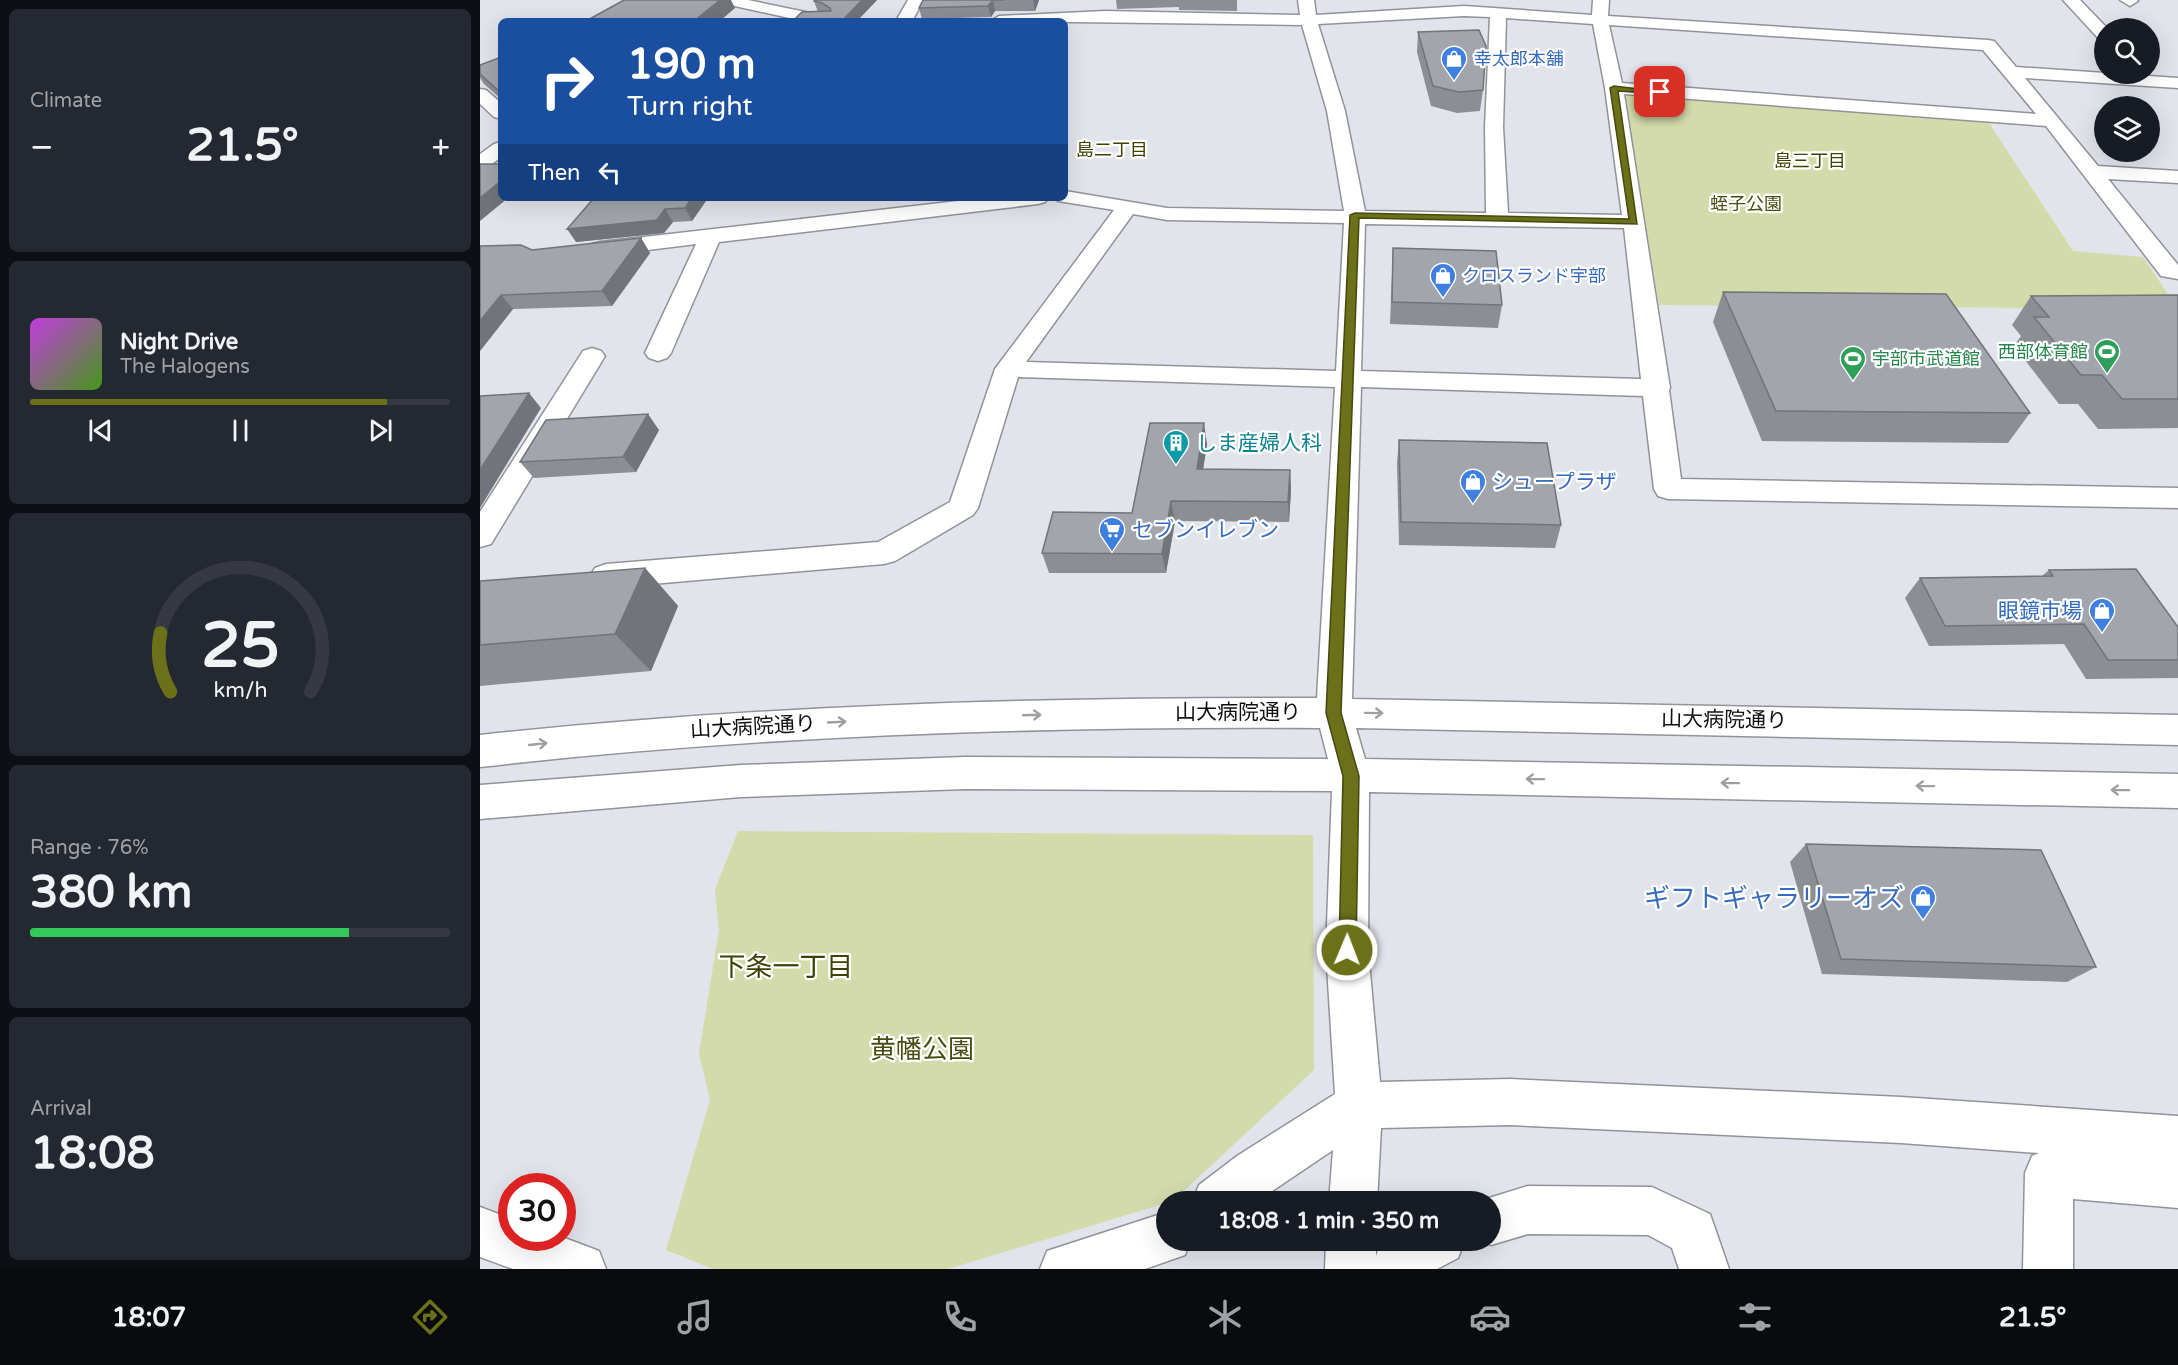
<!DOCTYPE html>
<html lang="en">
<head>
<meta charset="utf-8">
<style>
	body { margin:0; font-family:"Varela Round","Noto Sans JP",sans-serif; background:#242831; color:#f1f3f6; height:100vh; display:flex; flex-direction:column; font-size:22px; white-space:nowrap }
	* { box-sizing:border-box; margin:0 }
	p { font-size:20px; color:#9ea1a6 }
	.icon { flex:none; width:33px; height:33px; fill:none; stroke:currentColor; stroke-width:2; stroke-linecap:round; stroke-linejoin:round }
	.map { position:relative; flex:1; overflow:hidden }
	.drawer { display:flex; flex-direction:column; gap:9px; padding:9px; background:#0d0f14; width:480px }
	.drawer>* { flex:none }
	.banner { position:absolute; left:18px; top:18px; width:570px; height:183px; border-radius:9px; box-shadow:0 6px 24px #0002; background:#1a4fa0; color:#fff; overflow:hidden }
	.buttons { position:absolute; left:1614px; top:18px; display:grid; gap:12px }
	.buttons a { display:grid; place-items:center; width:66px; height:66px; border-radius:50%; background:#171b24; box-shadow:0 6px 24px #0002; font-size:30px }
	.speed { position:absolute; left:18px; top:1173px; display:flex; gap:12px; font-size:30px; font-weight:700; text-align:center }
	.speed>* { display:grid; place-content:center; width:78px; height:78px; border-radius:50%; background:#171b24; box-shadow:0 6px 24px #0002; line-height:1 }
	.speed .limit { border:9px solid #d22; background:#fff; color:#111 }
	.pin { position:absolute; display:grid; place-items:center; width:51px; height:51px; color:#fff; margin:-26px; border-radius:12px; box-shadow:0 3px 9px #0006 }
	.me { position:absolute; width:66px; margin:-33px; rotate:1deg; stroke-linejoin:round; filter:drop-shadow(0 0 4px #0008) }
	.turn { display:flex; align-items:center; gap:21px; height:126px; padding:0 30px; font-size:27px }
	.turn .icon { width:78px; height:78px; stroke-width:2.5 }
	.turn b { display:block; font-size:42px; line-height:51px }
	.then { display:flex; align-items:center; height:57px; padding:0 30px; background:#0003; gap:12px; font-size:22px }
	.big { font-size:45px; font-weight:700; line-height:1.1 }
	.drawer .card { flex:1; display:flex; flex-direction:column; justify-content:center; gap:9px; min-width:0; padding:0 21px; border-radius:9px; background:#242831 }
	.drawer .dial { align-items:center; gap:0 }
	.dial svg { height:156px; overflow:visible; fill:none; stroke:#363941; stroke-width:7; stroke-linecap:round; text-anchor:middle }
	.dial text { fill:#f1f3f6; stroke:none }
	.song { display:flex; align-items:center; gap:18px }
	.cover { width:72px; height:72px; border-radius:9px; background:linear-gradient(135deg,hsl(290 70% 55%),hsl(100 70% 35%)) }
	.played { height:6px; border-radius:3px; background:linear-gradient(90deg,#6a7119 85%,#363941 85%) }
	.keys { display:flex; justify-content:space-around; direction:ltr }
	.heat { display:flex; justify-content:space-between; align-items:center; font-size:33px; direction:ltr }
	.charge { height:9px; border-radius:4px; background:linear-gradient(90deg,#34c759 76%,#363941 0) }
	.trip { position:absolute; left:676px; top:1191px; width:345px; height:60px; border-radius:30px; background:#171b24; box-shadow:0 6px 24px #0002; font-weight:700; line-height:60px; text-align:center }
	.dock { display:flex; height:96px; justify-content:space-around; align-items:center; background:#090b0e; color:#9ea1a6 }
	.dock .icon { width:42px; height:42px }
	.dock .current { color:#6a7119 }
	.dock b { font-size:27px; color:#f1f3f6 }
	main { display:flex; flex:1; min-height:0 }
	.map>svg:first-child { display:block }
</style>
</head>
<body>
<main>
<section class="drawer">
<div class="card"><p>Climate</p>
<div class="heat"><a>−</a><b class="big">21.5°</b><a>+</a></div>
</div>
<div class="card">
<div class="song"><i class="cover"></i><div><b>Night Drive</b><p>The Halogens</p></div></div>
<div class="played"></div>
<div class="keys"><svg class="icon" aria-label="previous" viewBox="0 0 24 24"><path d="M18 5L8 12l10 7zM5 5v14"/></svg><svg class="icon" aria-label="pause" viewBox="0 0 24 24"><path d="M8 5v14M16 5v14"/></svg><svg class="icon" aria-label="next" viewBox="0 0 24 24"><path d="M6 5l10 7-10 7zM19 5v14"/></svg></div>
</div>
<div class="card dial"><svg viewBox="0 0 100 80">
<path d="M14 69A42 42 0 1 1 86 69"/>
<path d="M14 69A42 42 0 0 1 9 39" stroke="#6a7119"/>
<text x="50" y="56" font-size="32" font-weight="700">25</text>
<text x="50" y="72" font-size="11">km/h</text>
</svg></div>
<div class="card"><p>Range · 76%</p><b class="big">380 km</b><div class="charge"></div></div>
<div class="card"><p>Arrival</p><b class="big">18:08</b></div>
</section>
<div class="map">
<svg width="1698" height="1269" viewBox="0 0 1698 1269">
	<rect width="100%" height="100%" fill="#e2e4eb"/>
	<g fill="#d4dbaa">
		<path d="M 1153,93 L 1507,120 L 1593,251 L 1663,257 L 1698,309 L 1179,305 L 1144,95 Z"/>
		<path d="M 258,831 L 833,835 L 834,1070 L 693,1201 L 468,1269 L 233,1269 L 186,1250 L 230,1100 L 219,1053 L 239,930 L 235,889 Z"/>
	</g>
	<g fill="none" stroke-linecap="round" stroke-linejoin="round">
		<defs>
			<g id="minor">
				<path d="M 238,0 L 268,0 L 345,16 L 353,21 L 323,21 L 241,3 Z"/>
				<path d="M 428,0 L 444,0 L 432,21 L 416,21 Z"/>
				<path d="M 818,0 L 834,0 L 836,15 L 984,6 L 1112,15 L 1113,0 L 1129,0 L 1128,16 L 1508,40 L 1514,41 L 1536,67 L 1698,78 L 1698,88 L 1545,78 L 1618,166 L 1698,171 L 1698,183 L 1628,179 L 1698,265 L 1698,279 L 1681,276 L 1566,126 L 1144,94 L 1190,388 L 1189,390 L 1201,479 L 1698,488 L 1698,508 L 1188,499 L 1178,496 L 1174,489 L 1163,396 L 881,387 L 872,699 L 1698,715 L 1698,745 L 876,728 L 885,759 L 1698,774 L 1698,808 L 889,792 L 888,950 L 900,1082 L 1030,1079 L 1421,1097 L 1698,1116 L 1698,1208 L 1593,1199 L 1593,1269 L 1543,1269 L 1545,1173 L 1552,1156 L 1559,1153 L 1421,1143 L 1030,1125 L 901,1128 L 897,1202 L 849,1202 L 853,1150 L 776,1202 L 712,1202 L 719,1185 L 757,1156 L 855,1094 L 846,950 L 852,791 L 485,789 L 261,797 L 0,819 L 0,785 L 261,765 L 485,757 L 848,759 L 840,728 C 559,726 279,735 0,767 L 0,735 C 278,705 558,697 837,698 L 855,387 L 538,377 L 498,508 L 493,515 L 415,561 L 404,564 L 126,588 L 115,584 L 110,576 L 115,568 L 126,564 L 398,542 L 470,502 L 515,369 L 634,210 L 578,201 L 575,198 L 585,198 L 585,191 L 687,208 L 864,211 L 847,111 L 822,25 L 511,21 L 519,16 L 625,11 L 820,15 ZM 984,16 L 1010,17 L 1005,127 L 1006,213 L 885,211 L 865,111 L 838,24 ZM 1026,18 L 1113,24 L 1125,88 L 1142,215 L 1028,213 L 1023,127 ZM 1129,25 L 1503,50 L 1556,114 L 1142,83 ZM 653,214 L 687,220 L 864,223 L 856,371 L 546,362 ZM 885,224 L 1144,228 L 1161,379 L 881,371 Z"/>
				<path d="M 1583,0 L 1600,0 L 1627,28 L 1624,28 L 1624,40 L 1618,38 Z"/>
				<path d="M 1640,0 L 1657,0 L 1658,1 L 1650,6 Z"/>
				<path d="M 0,89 L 6,90 L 21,103 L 21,119 L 14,117 L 0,104 Z"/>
				<path d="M 21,142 L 21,157 L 7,168 L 0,170 L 0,154 L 14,144 Z"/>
				<path d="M 504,198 L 568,198 L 565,202 L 558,204 L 239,242 L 191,353 L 187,358 L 178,361 L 169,358 L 165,353 L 216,244 L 120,256 L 112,254 L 109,249 L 112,244 L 120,242 Z"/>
				<path d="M 112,348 L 121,351 L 125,356 L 11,544 L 0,547 L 0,512 L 103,351 Z"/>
				<path d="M 1048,1186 L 1172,1187 L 1230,1214 L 1249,1269 L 1199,1269 L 1192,1248 L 1168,1235 L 1048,1234 L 1011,1245 L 1001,1240 L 1011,1240 L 1011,1202 L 996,1202 Z"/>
				<path d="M 0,1207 L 32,1219 L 32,1238 L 82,1237 L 119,1251 L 126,1269 L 33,1269 L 0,1257 Z"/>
				<path d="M 687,1212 L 687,1240 L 710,1240 L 705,1255 L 665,1269 L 560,1269 L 567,1251 Z"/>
				<path d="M 846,1240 L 896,1240 L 896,1256 L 900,1245 L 909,1240 L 985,1240 L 978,1258 L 957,1269 L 845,1269 Z"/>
			</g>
		</defs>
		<use href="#minor" stroke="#919399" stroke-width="3"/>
		<use href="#minor" fill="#fff" fill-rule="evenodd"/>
	</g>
	<g fill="#8b8e93">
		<path d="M 397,0 L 377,21 L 313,21 L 338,12 L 334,1 Z"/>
		<path d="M 443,0 L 559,0 L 555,11 L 515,11 L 511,17 L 442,19 L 439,8 Z"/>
		<path d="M 636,0 L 757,0 L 757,11 L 699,10 L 699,7 L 637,9 Z"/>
		<path d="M 938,32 L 1003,90 L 1000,111 L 977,113 L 951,106 L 937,52 Z"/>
		<path d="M 21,57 L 21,99 L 4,84 L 0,78 L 0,65 Z"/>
		<path d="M 114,198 L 228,198 L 212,221 L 193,222 L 184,233 L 96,242 Z"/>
		<path d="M 161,238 L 170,253 L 132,306 L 33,309 L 0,351 L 0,246 L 52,250 Z"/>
		<path d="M 913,248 L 1022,305 L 1018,328 L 910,324 Z"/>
		<path d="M 1243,292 L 1550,413 L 1528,443 L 1282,441 L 1233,322 Z"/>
		<path d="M 1698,295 L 1698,428 L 1618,429 L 1598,404 L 1579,404 L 1534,346 L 1541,336 L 1532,325 L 1551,296 Z"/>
		<path d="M 179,430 L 156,472 L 54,478 L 40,462 Z"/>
		<path d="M 919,440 L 1081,525 L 1075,548 L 919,545 L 917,463 Z"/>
		<path d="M 727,444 L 723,469 L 810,470 L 811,490 L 809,522 L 695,521 L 686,573 L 569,573 L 562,553 L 652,513 Z"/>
		<path d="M 165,568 L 198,606 L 171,671 L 0,686 L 0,581 Z"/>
		<path d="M 1569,570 L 1698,627 L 1698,678 L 1606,679 L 1584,644 L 1449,646 L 1425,598 L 1440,578 L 1562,576 Z"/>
		<path d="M 1326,844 L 1616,967 L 1587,982 L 1342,974 L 1310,862 Z"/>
	</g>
	<g fill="#717478">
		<path d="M 240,0 L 251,0 L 255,8 L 240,21 L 214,21 Z"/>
		<path d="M 382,0 L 397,0 L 377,21 L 362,21 Z"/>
		<path d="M 513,0 L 515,11 L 511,17 L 508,6 Z"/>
		<path d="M 553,0 L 559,0 L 555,11 Z"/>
		<path d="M 21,181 L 21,198 L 28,198 L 0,221 L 0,198 Z"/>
		<path d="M 212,198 L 228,198 L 212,221 L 205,208 Z"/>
		<path d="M 185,209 L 193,222 L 184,233 L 96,242 L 87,229 Z"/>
		<path d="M 161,238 L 170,253 L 132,306 L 122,291 Z"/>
		<path d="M 21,295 L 33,309 L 0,351 L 0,321 Z"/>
		<path d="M 49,393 L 61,408 L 0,508 L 0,470 Z"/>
		<path d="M 168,414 L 179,430 L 156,472 L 143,457 Z"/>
		<path d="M 724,423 L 727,444 L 720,489 L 717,469 Z"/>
		<path d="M 810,470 L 811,490 L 809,522 L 808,502 Z"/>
		<path d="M 691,501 L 695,521 L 686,573 L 682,554 Z"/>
		<path d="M 165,568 L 198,606 L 171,671 L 135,634 Z"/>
	</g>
	<g fill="#a2a5ab" stroke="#717478" stroke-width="1.5">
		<path d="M 144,0 L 240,0 L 214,21 L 106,21 Z"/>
		<path d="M 335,0 L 382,0 L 362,21 L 313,21 L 322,12 L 351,11 L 350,8 L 342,3 L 334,1 Z"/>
		<path d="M 443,0 L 525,0 L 513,0 L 508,6 L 439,8 Z"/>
		<path d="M 999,30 L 1006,46 L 1003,90 L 979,92 L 953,86 L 938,32 Z"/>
		<path d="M 21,57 L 21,93 L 0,74 L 0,65 Z"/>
		<path d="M 0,164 L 21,164 L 21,181 L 0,198 Z"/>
		<path d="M 114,198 L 212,198 L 205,208 L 185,209 L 177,220 L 87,229 Z"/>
		<path d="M 161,238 L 122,291 L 21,295 L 0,321 L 0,246 L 41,245 L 52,250 Z"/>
		<path d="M 913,248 L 1016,251 L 1022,305 L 912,302 Z"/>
		<path d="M 1243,292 L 1466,294 L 1550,413 L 1296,411 Z"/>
		<path d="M 1698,295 L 1698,399 L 1642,399 L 1622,375 L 1601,375 L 1554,317 L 1569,317 L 1551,296 Z"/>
		<path d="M 49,393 L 0,470 L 0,396 Z"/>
		<path d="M 168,414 L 143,457 L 40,462 L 66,420 Z"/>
		<path d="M 670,423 L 724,423 L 717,469 L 810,470 L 808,502 L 691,501 L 682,554 L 562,553 L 573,512 L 652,513 Z"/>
		<path d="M 919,440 L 1067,443 L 1081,525 L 921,522 Z"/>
		<path d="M 165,568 L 135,634 L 0,645 L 0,581 Z"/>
		<path d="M 1656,569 L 1698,627 L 1698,660 L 1628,660 L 1604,624 L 1465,626 L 1440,578 L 1573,576 L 1569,570 Z"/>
		<path d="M 1326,844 L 1561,850 L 1616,967 L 1361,959 Z"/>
	</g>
	<defs><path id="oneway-shaft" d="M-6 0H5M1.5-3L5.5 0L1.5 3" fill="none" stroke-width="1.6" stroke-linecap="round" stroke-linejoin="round" transform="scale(1.5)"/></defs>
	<g stroke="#9f9fa0">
		<use href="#oneway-shaft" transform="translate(894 713) rotate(1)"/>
		<use href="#oneway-shaft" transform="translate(552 715) rotate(-2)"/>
		<use href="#oneway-shaft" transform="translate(357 722) rotate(-3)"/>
		<use href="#oneway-shaft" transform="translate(58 744) rotate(-6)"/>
		<use href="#oneway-shaft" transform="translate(1055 779) rotate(-179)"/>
		<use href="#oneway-shaft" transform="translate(1250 783) rotate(-179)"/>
		<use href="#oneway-shaft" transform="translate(1445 786) rotate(-179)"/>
		<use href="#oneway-shaft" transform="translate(1640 790) rotate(-179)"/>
	</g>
	<path fill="#6a7119" stroke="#454910" stroke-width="1.5" d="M 1134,86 L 1183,92 L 1180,94 L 1138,91 L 1157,224 L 879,218 L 861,713 L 879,776 L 876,950 L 873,956 L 867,959 L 861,956 L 859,950 L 863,776 L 846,713 L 870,215 L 875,213 L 1149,219 L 1130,88 Z"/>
	<defs>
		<symbol id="shop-pin" viewBox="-11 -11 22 30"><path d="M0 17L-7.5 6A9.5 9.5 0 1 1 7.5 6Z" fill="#3f7fe0" stroke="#fff"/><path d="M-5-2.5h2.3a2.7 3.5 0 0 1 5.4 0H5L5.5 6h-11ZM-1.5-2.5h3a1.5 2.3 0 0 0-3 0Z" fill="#fff"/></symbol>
		<symbol id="stadium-pin" viewBox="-11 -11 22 30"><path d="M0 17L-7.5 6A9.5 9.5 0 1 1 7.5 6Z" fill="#2e9e5b" stroke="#fff"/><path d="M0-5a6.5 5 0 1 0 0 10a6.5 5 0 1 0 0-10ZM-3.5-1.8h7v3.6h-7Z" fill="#fff"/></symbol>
		<symbol id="building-pin" viewBox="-11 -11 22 30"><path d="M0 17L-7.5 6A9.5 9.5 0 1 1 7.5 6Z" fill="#0f9aa8" stroke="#fff"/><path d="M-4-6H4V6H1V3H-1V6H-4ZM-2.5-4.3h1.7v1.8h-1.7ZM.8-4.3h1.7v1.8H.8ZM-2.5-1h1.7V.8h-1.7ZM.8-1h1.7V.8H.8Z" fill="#fff"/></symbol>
		<symbol id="supermarket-pin" viewBox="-11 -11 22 30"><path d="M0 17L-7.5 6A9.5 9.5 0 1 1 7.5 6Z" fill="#3f7fe0" stroke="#fff"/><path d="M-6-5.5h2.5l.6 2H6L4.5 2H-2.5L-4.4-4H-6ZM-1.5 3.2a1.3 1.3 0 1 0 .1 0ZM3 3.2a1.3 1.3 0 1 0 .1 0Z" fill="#fff"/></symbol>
	</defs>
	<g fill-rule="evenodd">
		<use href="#shop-pin" x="959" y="44" width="30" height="40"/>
		<use href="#shop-pin" x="948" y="261" width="30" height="40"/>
		<use href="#stadium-pin" x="1612" y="337" width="30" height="40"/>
		<use href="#stadium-pin" x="1358" y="344" width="30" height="40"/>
		<use href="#building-pin" x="681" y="428" width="30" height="40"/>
		<use href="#shop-pin" x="978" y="467" width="30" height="40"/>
		<use href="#supermarket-pin" x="617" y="515" width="30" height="40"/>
		<use href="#shop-pin" x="1607" y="596" width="30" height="40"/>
		<use href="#shop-pin" x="1428" y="883" width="30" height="40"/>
	</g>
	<g text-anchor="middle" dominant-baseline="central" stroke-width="4.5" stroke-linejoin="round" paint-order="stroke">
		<g font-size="18" fill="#366cbe" stroke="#fff" text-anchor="start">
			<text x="994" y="59">幸太郎本舗</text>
			<text x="982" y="276">クロスランド宇部</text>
		</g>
		<g font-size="18" fill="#3e4304" stroke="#fff">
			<text x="632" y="150">島二丁目</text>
			<text x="1330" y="161">島三丁目</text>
		</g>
		<g font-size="18" fill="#494e10" stroke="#fff">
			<text x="1266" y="204">蛭子公園</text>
		</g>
		<g font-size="18" fill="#27864d" stroke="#fff" text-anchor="end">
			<text x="1608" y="352">西部体育館</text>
			<text x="1392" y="359" text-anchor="start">宇部市武道館</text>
		</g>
		<g font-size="21" fill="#0d838f" stroke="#fff" text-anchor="start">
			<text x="716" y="443">しま産婦人科</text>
		</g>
		<g font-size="21" fill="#366cbe" stroke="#fff" text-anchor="start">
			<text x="1012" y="482">シュープラザ</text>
			<text x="652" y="530">セブンイレブン</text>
			<text x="1602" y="611" text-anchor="end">眼鏡市場</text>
		</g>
		<g font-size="21" fill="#0f1012" stroke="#fff">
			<text x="758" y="712">山大病院通り</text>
			<text transform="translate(1244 720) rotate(1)">山大病院通り</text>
			<text transform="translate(273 727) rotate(-3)">山大病院通り</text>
		</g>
		<g font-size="26" fill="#366cbe" stroke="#fff" text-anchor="end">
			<text x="1424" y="898">ギフトギャラリーオズ</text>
		</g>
		<g font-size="26" fill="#494e10" stroke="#fff">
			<text x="442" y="1049">黄幡公園</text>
		</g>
		<g font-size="27" fill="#3e4304" stroke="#fff">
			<text x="306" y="967">下条一丁目</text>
		</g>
	</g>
</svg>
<div class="buttons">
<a><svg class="icon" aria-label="search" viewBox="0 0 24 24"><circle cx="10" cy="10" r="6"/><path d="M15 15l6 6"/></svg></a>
<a><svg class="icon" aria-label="layers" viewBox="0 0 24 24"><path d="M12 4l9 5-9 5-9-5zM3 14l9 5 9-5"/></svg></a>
</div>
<div class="speed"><div class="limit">30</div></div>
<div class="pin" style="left:1180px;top:92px;background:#d93025"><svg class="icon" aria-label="arrive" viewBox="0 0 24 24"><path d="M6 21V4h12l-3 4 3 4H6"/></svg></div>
<svg class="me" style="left:867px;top:950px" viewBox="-20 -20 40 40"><circle r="17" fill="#6a7119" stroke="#fff" stroke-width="3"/><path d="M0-11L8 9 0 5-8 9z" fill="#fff"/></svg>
<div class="trip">18:08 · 1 min · 350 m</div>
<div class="banner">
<div class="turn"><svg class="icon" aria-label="right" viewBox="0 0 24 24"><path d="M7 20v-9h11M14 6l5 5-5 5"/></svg><div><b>190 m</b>Turn right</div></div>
<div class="then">Then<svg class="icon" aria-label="left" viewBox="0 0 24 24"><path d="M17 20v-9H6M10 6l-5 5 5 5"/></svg></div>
</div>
</div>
</main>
<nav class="dock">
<b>18:07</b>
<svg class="icon current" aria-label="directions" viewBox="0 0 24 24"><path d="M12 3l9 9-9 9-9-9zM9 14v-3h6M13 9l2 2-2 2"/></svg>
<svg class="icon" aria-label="music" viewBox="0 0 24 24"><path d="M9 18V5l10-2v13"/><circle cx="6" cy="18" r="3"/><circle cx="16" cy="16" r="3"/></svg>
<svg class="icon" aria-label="phone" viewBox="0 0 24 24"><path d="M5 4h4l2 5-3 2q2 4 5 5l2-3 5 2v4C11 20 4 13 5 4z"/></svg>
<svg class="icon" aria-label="climate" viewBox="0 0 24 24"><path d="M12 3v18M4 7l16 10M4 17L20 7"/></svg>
<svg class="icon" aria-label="car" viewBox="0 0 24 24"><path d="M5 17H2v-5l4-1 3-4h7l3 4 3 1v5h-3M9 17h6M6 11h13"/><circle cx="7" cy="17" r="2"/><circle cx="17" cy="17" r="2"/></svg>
<svg class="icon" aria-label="filters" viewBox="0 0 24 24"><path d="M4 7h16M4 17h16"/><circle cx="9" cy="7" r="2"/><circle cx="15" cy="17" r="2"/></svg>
<b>21.5°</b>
</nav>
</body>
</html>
